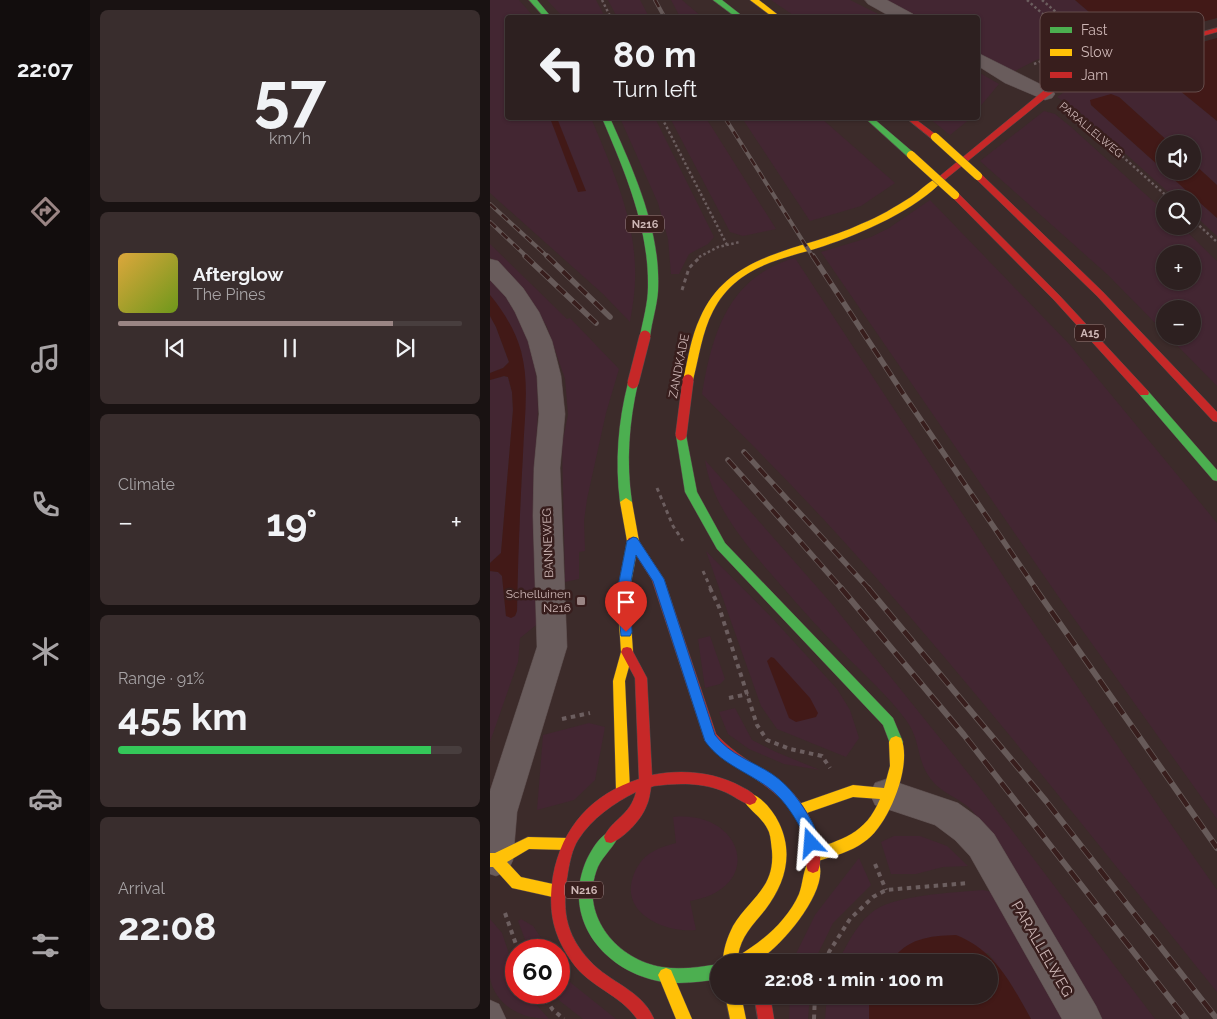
<!DOCTYPE html>
<html lang="en">
<head>
<meta charset="utf-8">
<style>
	body { margin:0; font-family:Raleway,sans-serif; background:#392d2d; color:#f1f3f6; height:100vh; display:flex; flex-direction:column; font-size:19px; white-space:nowrap }
	* { box-sizing:border-box; margin:0 }
	p { font-size:16px; color:#a7a3a5 }
	.icon { flex:none; width:28px; height:28px; fill:none; stroke:currentColor; stroke-width:2; stroke-linecap:round; stroke-linejoin:round }
	.map { position:relative; flex:1; overflow:hidden }
	.side { display:flex; flex-direction:column; gap:10px; padding:10px; background:#191212; width:400px }
	.side>* { flex:none }
	.hud { position:absolute; left:15px; top:15px; width:475px; height:105px; border-radius:5px; box-shadow:0 1px 4px #0004,0 0 0 1px #483e3e; background:#2d2020; color:#f1f3f6; overflow:hidden }
	.controls { position:absolute; left:666px; top:135px; display:grid; gap:10px }
	.controls a { display:grid; place-items:center; width:45px; height:45px; border-radius:50%; background:#2d2020; box-shadow:0 1px 4px #0004,0 0 0 1px #483e3e; font-size:25px }
	.speed { position:absolute; left:15px; top:939px; display:flex; gap:10px; font-size:25px; font-weight:700; text-align:center }
	.speed>* { display:grid; place-content:center; width:65px; height:65px; border-radius:50%; background:#2d2020; box-shadow:0 1px 4px #0004,0 0 0 1px #483e3e; line-height:1 }
	.speed .limit { border:8px solid #d22; background:#fff; color:#111 }
	.pin { position:absolute; display:grid; place-items:center; width:42px; height:42px; color:#fff; margin:-51px -21px; border-radius:50% 50% 50% 0; rotate:-45deg; box-shadow:0 0 5px #0007 }
	.pin .icon { rotate:45deg }
	.me { position:absolute; width:55px; margin:-28px; rotate:341deg; stroke-linejoin:round; filter:drop-shadow(0 0 4px #0008) }
	.turn { display:flex; align-items:center; gap:18px; height:105px; padding:0 25px; font-size:22px }
	.turn .icon { width:65px; height:65px; stroke-width:2.5 }
	.turn b { display:block; font-size:35px; line-height:42px }
	.big { font-size:38px; font-weight:700; line-height:1.1 }
	.side .widget { flex:1; display:flex; flex-direction:column; justify-content:center; gap:8px; min-width:0; padding:0 18px; border-radius:8px; background:#392d2d }
	.side .dial { align-items:center; gap:0 }
	.dial b { font-size:65px; line-height:1 }
	.song { display:flex; align-items:center; gap:15px }
	.cover { width:60px; height:60px; border-radius:8px; background:linear-gradient(135deg,hsl(40 70% 55%),hsl(80 70% 35%)) }
	.played { height:5px; border-radius:2px; background:linear-gradient(90deg,#9a8584 80%,#483e3e 80%) }
	.keys { display:flex; justify-content:space-around; direction:ltr }
	.heat { display:flex; justify-content:space-between; align-items:center; font-size:28px; direction:ltr }
	.charge { height:8px; border-radius:4px; background:linear-gradient(90deg,#34c759 91%,#483e3e 0) }
	.trip { position:absolute; left:220px; top:954px; width:288px; height:50px; border-radius:25px; background:#2d2020; box-shadow:0 1px 4px #0004,0 0 0 1px #483e3e; font-weight:700; line-height:50px; text-align:center }
	main { display:flex; flex:1; min-height:0 }
	.menu { display:flex; flex-direction:column; width:90px; justify-content:space-around; align-items:center; background:#120d0d; color:#a7a3a5 }
	.menu .icon { width:35px; height:35px }
	.menu .selected { color:#9a8584 }
	.menu b { font-size:22px; color:#f1f3f6 }
	.map>svg:first-child { display:block }
</style>
</head>
<body>
<main>
<nav class="menu">
<b>22:07</b>
<svg class="icon selected" aria-label="directions" viewBox="0 0 24 24"><path d="M12 3l9 9-9 9-9-9zM9 14v-3h6M13 9l2 2-2 2"/></svg>
<svg class="icon" aria-label="music" viewBox="0 0 24 24"><path d="M9 18V5l10-2v13"/><circle cx="6" cy="18" r="3"/><circle cx="16" cy="16" r="3"/></svg>
<svg class="icon" aria-label="phone" viewBox="0 0 24 24"><path d="M5 4h4l2 5-3 2q2 4 5 5l2-3 5 2v4C11 20 4 13 5 4z"/></svg>
<svg class="icon" aria-label="climate" viewBox="0 0 24 24"><path d="M12 3v18M4 7l16 10M4 17L20 7"/></svg>
<svg class="icon" aria-label="car" viewBox="0 0 24 24"><path d="M5 17H2v-5l4-1 3-4h7l3 4 3 1v5h-3M9 17h6M6 11h13"/><circle cx="7" cy="17" r="2"/><circle cx="17" cy="17" r="2"/></svg>
<svg class="icon" aria-label="filters" viewBox="0 0 24 24"><path d="M4 7h16M4 17h16"/><circle cx="9" cy="7" r="2"/><circle cx="15" cy="17" r="2"/></svg>
</nav>
<section class="side">
<div class="widget dial"><b>57</b><p>km/h</p></div>
<div class="widget">
<div class="song"><i class="cover"></i><div><b>Afterglow</b><p>The Pines</p></div></div>
<div class="played"></div>
<div class="keys"><svg class="icon" aria-label="previous" viewBox="0 0 24 24"><path d="M18 5L8 12l10 7zM5 5v14"/></svg><svg class="icon" aria-label="pause" viewBox="0 0 24 24"><path d="M8 5v14M16 5v14"/></svg><svg class="icon" aria-label="next" viewBox="0 0 24 24"><path d="M6 5l10 7-10 7zM19 5v14"/></svg></div>
</div>
<div class="widget"><p>Climate</p>
<div class="heat"><a>−</a><b class="big">19°</b><a>+</a></div>
</div>
<div class="widget"><p>Range · 91%</p><b class="big">455 km</b><div class="charge"></div></div>
<div class="widget"><p>Arrival</p><b class="big">22:08</b></div>
</section>
<div class="map">
<svg width="727" height="1019" viewBox="0 0 727 1019">
	<rect width="100%" height="100%" fill="#3c2b2a"/>
	<g fill="#432632" fill-rule="evenodd">
		<path d="M 0,0 L 29,0 L 44,17 L 18,18 L 18,118 L 101,118 C 121,166 144,215 145,268 C 146,286 143,304 140,322 L 113,294 L 0,193 Z"/>
		<path d="M 57,0 L 106,0 L 115,17 L 73,17 Z"/>
		<path d="M 118,0 L 150,0 L 159,17 L 127,17 Z"/>
		<path d="M 181,0 L 192,0 L 212,17 L 190,17 Z"/>
		<path d="M 281,0 L 360,0 L 394,17 L 306,17 Z"/>
		<path d="M 393,0 L 585,0 L 613,24 L 634,32 L 645,40 L 585,47 L 546,60 L 523,72 L 488,53 L 488,18 L 426,17 Z"/>
		<path d="M 665,55 L 675,63 L 678,81 L 727,121 L 727,185 L 703,163 L 702,144 L 681,144 L 629,97 L 601,105 L 727,218 L 727,236 L 703,214 L 702,199 L 686,199 L 588,111 L 567,97 L 598,76 L 649,59 L 652,61 Z"/>
		<path d="M 488,72 L 509,84 L 488,109 Z"/>
		<path d="M 554,111 L 565,114 L 581,127 L 675,212 L 675,226 L 691,226 L 727,261 L 727,386 L 678,336 L 702,336 L 702,309 L 675,309 L 675,333 L 618,275 L 490,161 ZM 675,254 L 702,254 L 702,281 L 675,281 Z"/>
		<path d="M 130,118 L 165,118 L 224,237 L 218,244 L 199,254 L 189,274 L 181,274 L 178,239 L 168,203 Z"/>
		<path d="M 180,118 L 216,118 L 286,229 L 253,236 L 240,232 Z"/>
		<path d="M 252,118 L 331,118 L 405,183 L 371,206 L 320,221 Z"/>
		<path d="M 439,118 L 481,118 L 460,135 Z"/>
		<path d="M 440,200 L 580,345 L 727,523 L 727,819 L 568,596 L 331,252 L 381,237 L 399,228 Z"/>
		<path d="M 0,244 L 77,319 L 80,318 L 129,369 L 116,413 L 97,499 L 94,521 L 95,551 L 89,552 L 89,579 L 75,582 L 72,444 L 78,415 L 75,379 L 57,327 L 43,304 L 0,257 Z"/>
		<path d="M 305,258 L 534,608 L 680,823 L 727,890 L 727,992 C 616,854 506,715 389,581 C 333,516 272,455 212,394 C 222,333 239,276 305,258 Z"/>
		<path d="M 0,277 L 14,293 L 34,326 L 44,362 L 47,381 L 48,409 L 46,448 L 50,622 L 30,638 L 28,662 L 0,742 L 0,571 L 8,572 L 12,576 L 16,616 L 25,616 L 27,611 L 28,553 L 35,405 L 34,369 L 31,351 L 0,295 Z"/>
		<path d="M 0,316 L 6,327 L 19,362 L 13,368 L 0,373 Z"/>
		<path d="M 14,376 L 18,377 L 22,392 L 23,410 L 11,553 L 0,563 L 0,380 Z"/>
		<path d="M 215,460 L 341,603 L 490,788 L 665,1019 L 612,1019 C 583,969 554,919 522,870 C 510,851 499,831 484,813 C 472,798 451,794 440,778 C 426,759 431,740 416,720 C 399,697 377,677 357,657 C 328,628 302,598 275,567 C 249,536 221,501 215,460 Z"/>
		<path d="M 216,551 L 284,620 L 347,689 L 360,710 L 369,738 L 356,757 L 287,729 L 271,706 Z"/>
		<path d="M 220,636 L 235,679 L 230,684 L 215,688 L 208,639 Z"/>
		<path d="M 245,708 L 262,740 L 286,752 L 330,770 L 294,764 L 259,749 L 238,734 L 229,712 Z"/>
		<path d="M 99,723 L 115,727 L 105,780 L 84,800 L 47,810 L 53,735 Z"/>
		<path d="M 183,817 C 254,810 276,888 200,901 L 206,930 C 175,933 128,913 144,874 C 148,864 154,856 164,851 C 171,847 179,845 186,843 Z"/>
		<path d="M 404,836 L 430,836 L 457,846 L 478,866 L 453,867 L 426,874 L 401,874 L 391,842 Z"/>
		<path d="M 369,858 L 381,885 L 343,923 L 324,962 L 302,962 L 325,915 Z"/>
		<path d="M 493,890 L 502,892 L 573,1019 L 541,1019 L 518,980 L 498,953 L 405,956 L 400,962 L 348,962 C 356,946 366,926 380,914 C 401,894 464,893 493,890 Z"/>
		<path d="M 0,919 L 12,933 L 26,974 L 26,992 L 36,993 L 59,1019 C 33,1019 6,1007 0,978 C 0,960 0,938 0,919 Z"/>
		<path d="M 31,919 L 43,926 L 59,950 L 39,950 L 28,921 Z"/>
		<path d="M 69,967 L 81,983 L 126,1019 L 93,1019 L 70,1001 L 63,993 L 69,992 Z"/>
		<path d="M 300,995 L 320,995 L 318,1019 L 299,1019 Z"/>
		<path d="M 337,995 L 381,995 L 379,1000 L 379,1019 L 335,1019 Z"/>
	</g>
	<g fill="#421917">
		<path d="M 585,0 L 727,0 L 727,121 L 678,81 L 675,63 L 639,35 L 613,24 Z"/>
		<path d="M 621,94 L 629,97 L 681,144 L 675,144 L 675,171 L 702,171 L 703,163 L 727,185 L 727,218 L 601,105 L 600,100 Z"/>
		<path d="M 60,118 L 67,118 L 96,191 L 88,192 Z"/>
		<path d="M 0,295 C 13,310 26,332 31,351 C 40,384 34,421 33,454 C 30,507 28,559 27,611 L 25,616 L 21,618 L 16,616 L 12,576 L 8,572 L 0,571 L 0,563 L 11,553 L 23,410 L 22,392 L 18,377 L 14,376 L 0,380 L 0,373 L 13,368 L 19,362 L 6,327 L 0,316 Z"/>
		<path d="M 281,657 L 284,658 L 320,698 L 328,713 L 326,717 L 306,722 L 299,718 L 277,661 Z"/>
		<path d="M 466,935 C 505,950 522,985 541,1019 L 379,1019 L 379,999 L 381,995 L 499,995 L 499,962 L 400,962 C 418,938 438,936 466,935 Z"/>
	</g>
	<path fill="#3c2b2a" d="M 727,18 L 727,38 L 665,55 L 645,40 Z"/>
	<g fill="none" stroke-linecap="round" stroke-linejoin="round">
		<defs>
			<path id="lane" d="M 0,1000 L 9,1004 L 16,1019 L 0,1019 Z"/>
			<g id="street">
				<path d="M 375,0 L 397,0 L 423,14 L 425,18 L 403,18 L 378,4 Z"/>
				<path d="M 488,53 L 562,90 L 565,94 L 562,98 L 555,100 L 515,83 L 488,66 Z"/>
				<path d="M 0,259 L 8,261 L 33,288 L 49,312 L 62,341 L 71,376 L 75,414 L 70,468 L 77,647 L 27,812 L 23,860 L 18,871 L 6,876 L 0,874 L 0,791 L 47,647 L 43,516 L 44,468 L 49,414 L 47,376 L 38,341 L 25,312 L 16,297 L 0,280 Z"/>
				<path d="M 397,779 L 468,803 L 489,818 L 504,834 L 606,1006 L 612,1019 L 572,1019 L 480,856 L 465,840 L 445,825 L 385,805 L 380,794 L 385,783 Z"/>
			</g>
			<g id="fast">
				<path d="M 39,0 L 47,0 L 62,18 L 55,18 Z"/>
				<path d="M 223,0 L 232,0 L 255,18 L 247,18 Z"/>
				<path d="M 112,118 L 120,118 C 144,172 171,230 168,291 C 167,306 162,321 160,336 L 155,339 L 150,336 C 153,320 158,303 158,287 C 159,227 135,172 112,118 Z"/>
				<path d="M 375,118 L 383,118 L 424,153 L 424,157 L 418,157 Z"/>
				<path d="M 143,380 L 148,383 C 139,422 136,462 142,502 L 136,506 L 130,502 C 125,462 128,422 138,383 Z"/>
				<path d="M 654,389 L 658,391 L 727,470 L 727,481 L 723,480 L 650,395 L 649,393 Z"/>
				<path d="M 191,431 L 196,435 L 207,492 L 235,543 L 403,718 L 413,742 L 411,746 L 406,748 L 401,746 L 393,725 L 227,549 L 195,492 L 186,435 Z"/>
				<path d="M 121,831 L 126,832 L 128,837 C 122,850 110,858 106,872 C 91,917 128,960 172,967 C 191,970 210,967 229,964 L 229,979 C 209,982 188,985 168,981 C 111,969 71,916 97,859 C 102,849 110,835 121,831 Z"/>
			</g>
			<g id="slow">
				<path d="M 260,0 L 269,0 L 292,18 L 284,18 Z"/>
				<path d="M 449,177 L 453,180 C 428,209 370,234 334,246 C 290,260 247,265 223,311 C 212,332 209,357 203,380 L 202,382 L 194,382 L 193,380 C 198,359 201,337 210,318 C 240,250 312,252 371,224 C 389,217 405,207 421,197 C 430,191 439,181 449,177 Z"/>
				<path d="M 136,498 L 142,502 L 149,541 L 139,593 L 143,652 L 135,681 L 140,790 L 138,794 L 133,796 L 128,794 L 126,790 L 123,681 L 131,652 L 127,593 L 137,541 L 130,502 Z"/>
				<path d="M 406,736 L 411,738 C 423,765 398,827 374,842 C 361,852 343,856 328,861 C 342,888 290,949 267,961 C 259,965 242,962 233,962 C 233,950 237,938 243,926 C 260,898 285,888 282,851 C 281,844 281,838 279,832 C 273,817 259,811 253,799 L 255,795 L 260,793 C 273,798 283,811 289,823 C 304,854 295,884 275,910 C 263,925 251,936 248,956 C 273,941 297,921 309,894 C 313,884 313,869 319,861 L 317,856 L 319,851 C 352,839 375,835 390,799 L 363,797 L 308,816 L 303,814 L 301,810 L 303,806 L 363,785 L 394,788 L 400,766 L 399,742 L 401,738 Z"/>
				<path d="M 38,837 L 78,838 L 83,839 L 85,844 L 83,849 L 78,850 L 39,849 L 17,862 L 31,877 L 72,886 L 74,891 L 72,896 L 67,898 L 22,888 L 3,867 L 0,867 L 0,853 L 5,853 Z"/>
				<path d="M 176,968 L 181,970 L 202,1019 L 186,1019 L 168,975 L 171,970 Z"/>
				<path d="M 235,995 L 251,995 L 256,1019 L 240,1019 Z"/>
			</g>
			<g id="jam">
				<path d="M 727,28 L 727,32 L 598,68 L 558,96 L 452,182 L 449,183 L 445,180 L 552,92 L 592,64 Z"/>
				<path d="M 416,118 L 424,118 L 449,137 L 442,139 Z"/>
				<path d="M 488,173 L 491,174 L 613,292 L 727,412 L 727,422 L 723,421 L 607,296 L 485,178 L 484,176 Z"/>
				<path d="M 465,192 L 468,193 L 570,296 L 658,391 L 659,393 L 658,395 L 650,395 L 564,300 L 462,197 L 462,193 Z"/>
				<path d="M 143,537 L 147,538 L 174,579 L 226,734 C 264,775 307,773 327,836 C 330,847 332,861 328,871 L 323,873 L 318,871 C 315,864 316,858 316,852 C 315,842 312,831 308,822 C 288,783 244,772 215,741 L 162,580 L 137,541 L 139,538 Z"/>
				<path d="M 137,647 L 141,648 L 157,678 L 162,775 C 192,769 225,772 252,787 C 258,790 264,793 267,799 L 265,803 L 260,805 C 251,802 244,796 235,792 C 212,782 188,783 164,786 L 161,787 C 160,794 159,801 156,807 C 151,820 134,838 121,843 L 116,842 L 114,837 C 122,819 140,816 146,792 C 124,803 102,818 88,840 C 82,850 80,861 78,872 C 72,908 74,933 100,961 C 120,983 152,990 164,1019 L 147,1019 C 130,994 99,987 82,962 C 62,934 58,909 63,876 C 72,827 102,794 149,779 L 145,678 L 131,652 L 133,648 Z"/>
				<path d="M 264,995 L 280,995 L 284,1019 L 268,1019 Z"/>
			</g>
		</defs>
		<use href="#lane" stroke="#584949" stroke-width="1"/>
		<use href="#street" stroke="#584949" stroke-width="1"/>
		<use href="#fast" stroke="#584949" stroke-width="1"/>
		<use href="#slow" stroke="#584949" stroke-width="1"/>
		<use href="#jam" stroke="#584949" stroke-width="1"/>
		<g stroke="#6c5e5f" stroke-width="2.5" stroke-dasharray="2.5 2.5" stroke-linecap="butt">
			<path d="M 112,0 L 121,18"/>
			<path d="M 537,0 L 589,46"/>
			<path d="M 552,0 L 589,32 L 592,44"/>
			<path d="M 544,64 L 567,55"/>
			<path d="M 576,106 L 680,199"/>
			<path d="M 172,118 L 237,245"/>
			<path d="M 702,219 L 727,242"/>
			<path d="M 209,257 L 228,247 L 250,242"/>
		</g>
		<g stroke="#6c5e5f" stroke-width="3" stroke-dasharray="4 4" stroke-linecap="butt">
			<path d="M 192,290 L 199,268 L 211,256"/>
			<path d="M 167,488 L 183,526 L 193,541"/>
			<path d="M 213,571 L 221,589"/>
		</g>
		<g stroke="#6c5e5f" stroke-width="4" stroke-dasharray="4.5 4.5" stroke-linecap="butt">
			<path d="M 220,588 L 229,607 L 267,725 L 277,740 L 300,749 L 332,756 L 340,768"/>
			<path d="M 239,698 L 258,694"/>
			<path d="M 72,719 L 100,713"/>
			<path d="M 385,864 L 396,890"/>
			<path d="M 15,913 L 28,950"/>
			<path d="M 336,962 L 339,952 L 360,919 L 383,897 L 396,890 L 478,883"/>
			<path d="M 50,992 L 63,1010 L 74,1019"/>
			<path d="M 324,1019 L 325,995"/>
		</g>
		<use href="#lane" fill="#695c5c" fill-rule="evenodd"/>
		<use href="#street" fill="#695c5c" fill-rule="evenodd"/>
		<use href="#fast" fill="#4caf50" fill-rule="evenodd"/>
		<use href="#slow" fill="#ffc107" fill-rule="evenodd"/>
		<use href="#jam" fill="#c62828" fill-rule="evenodd"/>
		<defs>
			<g id="rail-far2">
				<path d="M 165,0 L 175,18"/>
				<path d="M 235,118 L 323,257"/>
				<path d="M 0,204 L 58,257"/>
				<path d="M 0,222 L 37,257"/>
			</g>
			<g id="rail-far1">
				<path d="M 35,256 L 106,323"/>
				<path d="M 57,256 L 120,317"/>
				<path d="M 323,256 L 414,395 L 546,589"/>
				<path d="M 254,452 L 379,589"/>
				<path d="M 238,460 L 352,589"/>
			</g>
			<g id="rail">
				<path d="M 351,588 L 474,735 L 696,1019"/>
				<path d="M 378,588 L 556,801 L 727,1019"/>
				<path d="M 545,588 L 727,848"/>
			</g>
		</defs>
		<use href="#rail-far2" stroke="#675a59" stroke-width="4"/>
		<use href="#rail-far1" stroke="#675a59" stroke-width="5.5"/>
		<use href="#rail" stroke="#675a59" stroke-width="6"/>
		<use href="#rail-far2" stroke="#381e1d" stroke-width="2.5" stroke-dasharray="8" stroke-linecap="butt"/>
		<use href="#rail-far1" stroke="#381e1d" stroke-width="4" stroke-dasharray="11" stroke-linecap="butt"/>
		<use href="#rail" stroke="#381e1d" stroke-width="4.5" stroke-dasharray="14" stroke-linecap="butt"/>
		<defs>
			<g id="slow-bridge">
				<path d="M 445,137 L 488,176"/>
				<path d="M 421,155 L 465,195"/>
			</g>
			<g id="jam-bridge">
				<path d="M 143,383 L 155,336"/>
				<path d="M 191,435 L 198,380"/>
			</g>
		</defs>
		<use href="#slow-bridge" stroke="#584949" stroke-width="9" stroke-linecap="butt"/>
		<use href="#jam-bridge" stroke="#584949" stroke-width="12" stroke-linecap="butt"/>
		<use href="#slow-bridge" stroke="#ffc107" stroke-width="8"/>
		<use href="#jam-bridge" stroke="#c62828" stroke-width="11"/>
	</g>
	<path fill="#1a73e8" stroke="#114b97" d="M 143,537 L 147,538 L 174,579 L 225,735 C 240,755 262,761 282,774 C 300,786 312,804 322,822 C 326,830 330,840 326,848 L 321,850 L 316,848 C 314,842 313,835 311,829 C 306,819 297,805 289,797 C 267,774 234,768 215,741 L 163,581 L 146,555 L 139,592 L 142,632 L 140,636 L 131,636 L 127,592 L 137,541 Z"/>
	<rect fill="#9a8584" stroke="#381e1d" stroke-width="2" x="86" y="596" width="10" height="10" rx="2.5"/>
	<g text-anchor="middle" dominant-baseline="central" stroke-width="5" stroke-linejoin="round" paint-order="stroke">
		<g font-size="11" fill="#cdb6b5" stroke="#381e1d">
			<text transform="translate(601 130) rotate(40)">PARALLELWEG</text>
		</g>
		<g fill="#381e1d" stroke="#a08887" stroke-width="1">
			<rect x="136" y="215.5" width="38" height="17" rx="4"/>
			<rect x="585" y="324.5" width="30" height="17" rx="4"/>
			<rect x="75" y="881.5" width="38" height="17" rx="4"/>
		</g>
		<g font-size="11" font-weight="bold" fill="#cdb6b5">
			<text x="155" y="224">N216</text>
			<text x="600" y="333">A15</text>
			<text x="94" y="890">N216</text>
		</g>
		<g font-size="12" fill="#cdb6b5" stroke="#381e1d">
			<text transform="translate(189 366) rotate(-79)">ZANDKADE</text>
			<text transform="translate(58 543) rotate(-92)">BANNEWEG</text>
		</g>
		<g font-size="12" fill="#cdb6b5" stroke="#381e1d" text-anchor="end">
			<text x="81" y="594">Schelluinen<tspan x="81" dy="14">N216</tspan></text>
		</g>
		<g font-size="15" fill="#cdb6b5" stroke="#381e1d">
			<text transform="translate(552 949) rotate(60)">PARALLELWEG</text>
		</g>
	</g>
	<rect x="550" y="12" width="164" height="80" rx="8" fill="#381e1d" stroke="#654c4b" stroke-width="1"/>
	<rect x="560" y="27" width="22" height="6" fill="#4caf50"/>
	<rect x="560" y="49" width="22" height="7" fill="#ffc107"/>
	<rect x="560" y="72" width="22" height="6" fill="#c62828"/>
	<g font-size="14" fill="#cdb6b5">
		<text x="591" y="35">Fast</text>
		<text x="591" y="57">Slow</text>
		<text x="591" y="80">Jam</text>
	</g>
</svg>
<div class="controls">
<a><svg class="icon" aria-label="sound" viewBox="0 0 24 24"><path d="M4 9h4l5-4v14l-5-4H4zM17 9q2 3 0 6"/></svg></a>
<a><svg class="icon" aria-label="search" viewBox="0 0 24 24"><circle cx="10" cy="10" r="6"/><path d="M15 15l6 6"/></svg></a>
<a>+</a>
<a>−</a>
</div>
<div class="speed"><div class="limit">60</div></div>
<div class="pin" style="left:136px;top:632px;background:#d93025"><svg class="icon" aria-label="arrive" viewBox="0 0 24 24"><path d="M6 21V4h12l-3 4 3 4H6"/></svg></div>
<svg class="me" style="left:321px;top:843px" viewBox="-20 -20 40 40"><path d="M0-17L14 15 0 8-14 15z" fill="#1a73e8" stroke="#fff" stroke-width="4"/></svg>
<div class="trip">22:08 · 1 min · 100 m</div>
<div class="hud">
<div class="turn"><svg class="icon" aria-label="left" viewBox="0 0 24 24"><path d="M17 20v-9H6M10 6l-5 5 5 5"/></svg><div><b>80 m</b>Turn left</div></div>
</div>
</div>
</main>
</body>
</html>
